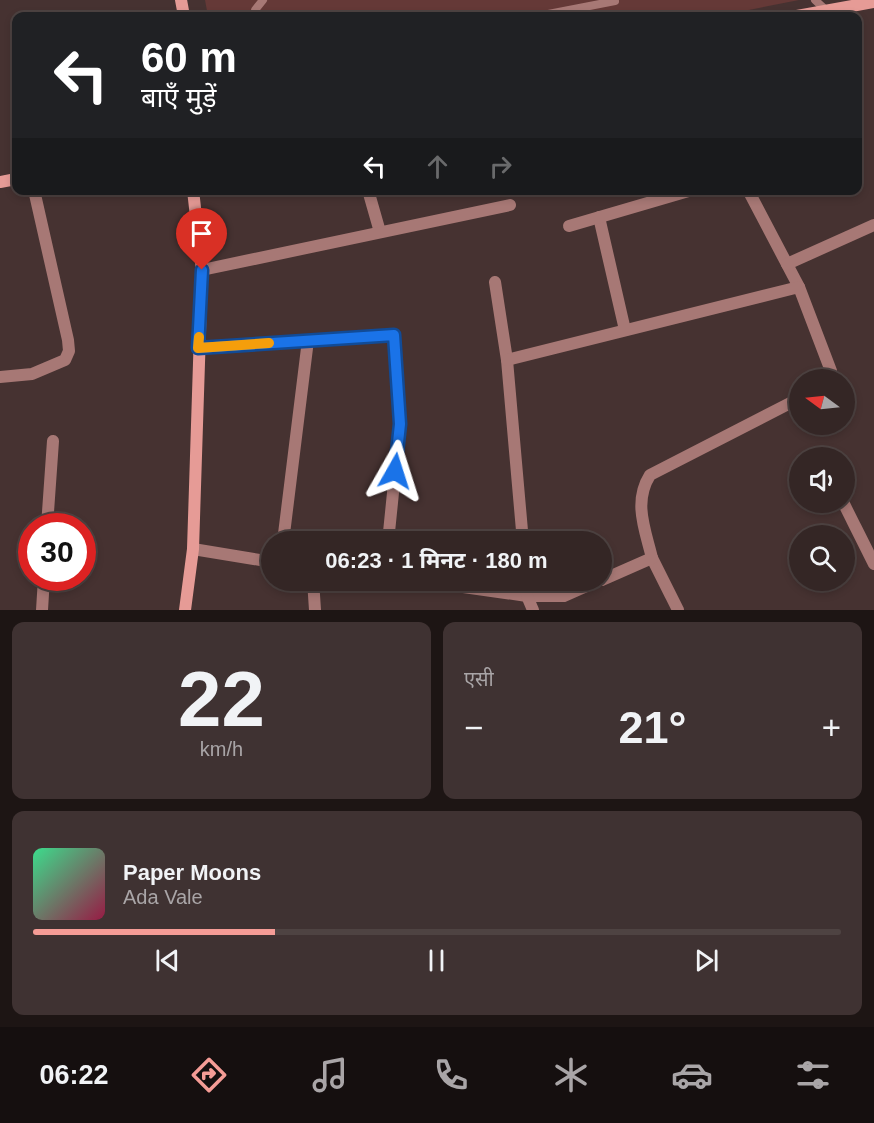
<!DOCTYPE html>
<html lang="hi">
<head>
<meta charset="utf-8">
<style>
	body { margin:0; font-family:Arial,"Noto Sans Devanagari",sans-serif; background:#3f3232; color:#f1f3f6; height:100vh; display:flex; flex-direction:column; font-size:22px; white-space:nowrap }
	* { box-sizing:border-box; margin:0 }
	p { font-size:20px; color:#a9a5a7 }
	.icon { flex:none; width:33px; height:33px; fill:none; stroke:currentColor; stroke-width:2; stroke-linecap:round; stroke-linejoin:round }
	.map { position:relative; height:610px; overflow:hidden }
	.sheet { display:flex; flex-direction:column; gap:12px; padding:12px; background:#1d1514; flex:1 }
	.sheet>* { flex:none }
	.hud { position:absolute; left:12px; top:12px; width:850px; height:183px; border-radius:12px; box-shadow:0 3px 9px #0003,0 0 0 2px #4e4342; background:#202124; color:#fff; overflow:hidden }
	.needle { width:39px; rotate:285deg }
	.fabs { position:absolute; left:789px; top:369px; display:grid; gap:12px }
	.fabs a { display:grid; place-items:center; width:66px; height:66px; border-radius:50%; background:#342625; box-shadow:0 3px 9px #0003,0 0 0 2px #4e4342; font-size:30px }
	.speed { position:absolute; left:18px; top:513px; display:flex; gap:12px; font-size:30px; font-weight:700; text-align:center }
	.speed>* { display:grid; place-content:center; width:78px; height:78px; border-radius:50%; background:#342625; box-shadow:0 3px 9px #0003,0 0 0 2px #4e4342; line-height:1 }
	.speed .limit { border:9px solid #d22; background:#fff; color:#111 }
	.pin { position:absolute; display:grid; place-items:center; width:51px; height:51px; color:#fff; margin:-62px -26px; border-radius:50% 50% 50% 0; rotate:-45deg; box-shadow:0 0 6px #0007 }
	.pin .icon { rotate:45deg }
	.me { position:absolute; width:66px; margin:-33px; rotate:6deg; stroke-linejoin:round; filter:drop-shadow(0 0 4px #0008) }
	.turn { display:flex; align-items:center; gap:21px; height:126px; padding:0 30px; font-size:27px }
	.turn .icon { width:78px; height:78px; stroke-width:2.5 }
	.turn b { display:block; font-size:42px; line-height:51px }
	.lanes { display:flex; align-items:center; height:57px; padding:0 30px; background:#0003; justify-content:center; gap:30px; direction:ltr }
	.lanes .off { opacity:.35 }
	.big { font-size:45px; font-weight:700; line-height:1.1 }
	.sheet .tile { flex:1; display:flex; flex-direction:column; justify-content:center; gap:9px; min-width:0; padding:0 21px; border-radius:12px; background:#3f3232 }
	.sheet .dial { align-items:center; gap:0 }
	.dial b { font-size:78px; line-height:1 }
	.song { display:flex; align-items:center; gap:18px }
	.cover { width:72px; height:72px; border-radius:9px; background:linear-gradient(135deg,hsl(150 70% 55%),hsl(340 70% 35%)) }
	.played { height:6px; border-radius:3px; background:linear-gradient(90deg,#f59c96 30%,#4e4342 30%) }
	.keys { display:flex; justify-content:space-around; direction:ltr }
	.heat { display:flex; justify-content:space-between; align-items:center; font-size:33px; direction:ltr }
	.sheet .tiles { flex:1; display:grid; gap:12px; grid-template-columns:1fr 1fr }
	.tile:last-child { grid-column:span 2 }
	.trip { position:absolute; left:261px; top:531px; width:351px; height:60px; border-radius:30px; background:#342625; box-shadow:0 3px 9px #0003,0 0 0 2px #4e4342; font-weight:700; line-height:60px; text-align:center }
	.dock { display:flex; height:96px; justify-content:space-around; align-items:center; background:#150f0f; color:#a9a5a7 }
	.dock .icon { width:42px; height:42px }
	.dock .current { color:#f59c96 }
	.dock b { font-size:27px; color:#f1f3f6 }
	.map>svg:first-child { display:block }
</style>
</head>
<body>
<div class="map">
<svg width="874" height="610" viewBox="0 0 874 610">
	<rect width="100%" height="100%" fill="#463231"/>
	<path fill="#653937" d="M 205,0 L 799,0 L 718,16 L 208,16 Z"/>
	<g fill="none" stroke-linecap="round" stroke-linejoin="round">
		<g stroke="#a77875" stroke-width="8">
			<path d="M 815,0 L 827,11"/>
			<path d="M 255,16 L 255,10 L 263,0"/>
			<path d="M 538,16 L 615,1"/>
		</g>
		<g stroke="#a77875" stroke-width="12">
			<path d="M 368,190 L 380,232"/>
			<path d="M 748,190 L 799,287"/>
			<path d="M 599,217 L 625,330"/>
			<path d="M 569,226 L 692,190"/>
			<path d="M 787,264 L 874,225"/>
			<path d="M 202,270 L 510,205"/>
			<path d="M 495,282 L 507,360 L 523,542"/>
			<path d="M 198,348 L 394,335 L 400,424 L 388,542"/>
			<path d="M 507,360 L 799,287 L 831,371 L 830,380"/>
			<path d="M 0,377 L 32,374 L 65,360 L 69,351 L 68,340 L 34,190"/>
			<path d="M 843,502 L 874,564"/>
			<path d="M 47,526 L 53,441"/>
			<path d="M 283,542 L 308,340"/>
			<path d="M 193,549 L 272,562"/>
			<path d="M 652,558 L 678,610"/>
			<path d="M 313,580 L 315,610"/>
			<path d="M 414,580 L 527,596 L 564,596 L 600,580"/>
			<path d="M 526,580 L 527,596 L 533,610"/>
			<path d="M 602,580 L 652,558 C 645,529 633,502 650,475 L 800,398"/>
			<path d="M 42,610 L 44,578"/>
		</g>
		<g stroke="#e69b96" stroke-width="12">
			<path d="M 181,0 L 184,16"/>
			<path d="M 797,16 L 874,2"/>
			<path d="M 0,182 L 16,179"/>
			<path d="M 185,610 L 193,549 L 202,270 L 193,190"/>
		</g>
	</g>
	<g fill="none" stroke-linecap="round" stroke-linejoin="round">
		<defs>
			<path id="route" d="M 202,270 L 198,348 L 394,335 L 400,424 L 395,471"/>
		</defs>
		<use href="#route" stroke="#114b97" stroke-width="15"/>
		<use href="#route" stroke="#1a73e8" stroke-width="10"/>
		<path stroke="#f59e0b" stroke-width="10" d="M 199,337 L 198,348 L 269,343"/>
	</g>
</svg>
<div class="fabs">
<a><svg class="needle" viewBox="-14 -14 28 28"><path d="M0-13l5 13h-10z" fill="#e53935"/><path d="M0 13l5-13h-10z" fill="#a9a5a7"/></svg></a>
<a><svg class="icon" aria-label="sound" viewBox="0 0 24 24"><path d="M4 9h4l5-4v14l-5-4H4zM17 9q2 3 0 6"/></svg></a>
<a><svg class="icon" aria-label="search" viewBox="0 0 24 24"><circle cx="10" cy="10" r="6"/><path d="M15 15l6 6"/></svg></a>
</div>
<div class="speed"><div class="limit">30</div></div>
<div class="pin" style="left:202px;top:270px;background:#d93025"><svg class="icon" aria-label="arrive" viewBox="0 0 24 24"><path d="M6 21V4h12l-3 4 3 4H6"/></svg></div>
<svg class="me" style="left:395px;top:471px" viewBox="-20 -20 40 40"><path d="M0-17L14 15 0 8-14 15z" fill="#1a73e8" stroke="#fff" stroke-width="4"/></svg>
<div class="trip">06:23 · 1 मिनट · 180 m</div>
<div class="hud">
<div class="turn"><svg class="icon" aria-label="left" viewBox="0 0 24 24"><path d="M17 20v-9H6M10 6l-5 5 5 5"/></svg><div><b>60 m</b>बाएँ मुड़ें</div></div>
<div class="lanes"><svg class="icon" aria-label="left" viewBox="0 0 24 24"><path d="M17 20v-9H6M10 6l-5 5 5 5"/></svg><svg class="icon off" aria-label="ahead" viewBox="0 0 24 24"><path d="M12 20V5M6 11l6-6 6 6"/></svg><svg class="icon off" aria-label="right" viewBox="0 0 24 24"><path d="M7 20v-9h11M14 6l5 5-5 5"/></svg></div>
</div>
</div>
<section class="sheet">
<div class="tiles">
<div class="tile dial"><b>22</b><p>km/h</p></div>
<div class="tile"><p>एसी</p>
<div class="heat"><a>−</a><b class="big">21°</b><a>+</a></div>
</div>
<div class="tile">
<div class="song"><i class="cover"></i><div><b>Paper Moons</b><p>Ada Vale</p></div></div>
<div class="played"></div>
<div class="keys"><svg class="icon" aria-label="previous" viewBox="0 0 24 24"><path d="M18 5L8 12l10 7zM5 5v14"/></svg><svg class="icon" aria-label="pause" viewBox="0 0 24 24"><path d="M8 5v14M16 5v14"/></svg><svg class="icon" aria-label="next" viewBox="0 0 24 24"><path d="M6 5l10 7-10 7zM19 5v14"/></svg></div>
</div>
</div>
</section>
<nav class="dock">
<b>06:22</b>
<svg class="icon current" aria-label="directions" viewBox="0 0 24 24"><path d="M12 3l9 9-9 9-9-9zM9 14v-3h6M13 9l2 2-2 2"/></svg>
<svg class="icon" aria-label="music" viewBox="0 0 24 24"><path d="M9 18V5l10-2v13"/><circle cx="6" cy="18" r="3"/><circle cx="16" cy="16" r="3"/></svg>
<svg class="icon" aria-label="phone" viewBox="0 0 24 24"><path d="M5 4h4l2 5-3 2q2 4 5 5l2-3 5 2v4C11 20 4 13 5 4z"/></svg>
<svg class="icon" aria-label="climate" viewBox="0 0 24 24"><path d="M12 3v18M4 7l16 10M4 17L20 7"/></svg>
<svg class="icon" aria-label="car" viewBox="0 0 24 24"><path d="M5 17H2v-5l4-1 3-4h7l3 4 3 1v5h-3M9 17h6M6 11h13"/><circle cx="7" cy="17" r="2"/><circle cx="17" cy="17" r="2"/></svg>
<svg class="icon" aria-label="filters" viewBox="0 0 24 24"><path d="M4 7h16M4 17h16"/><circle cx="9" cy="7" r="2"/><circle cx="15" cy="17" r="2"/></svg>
</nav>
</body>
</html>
